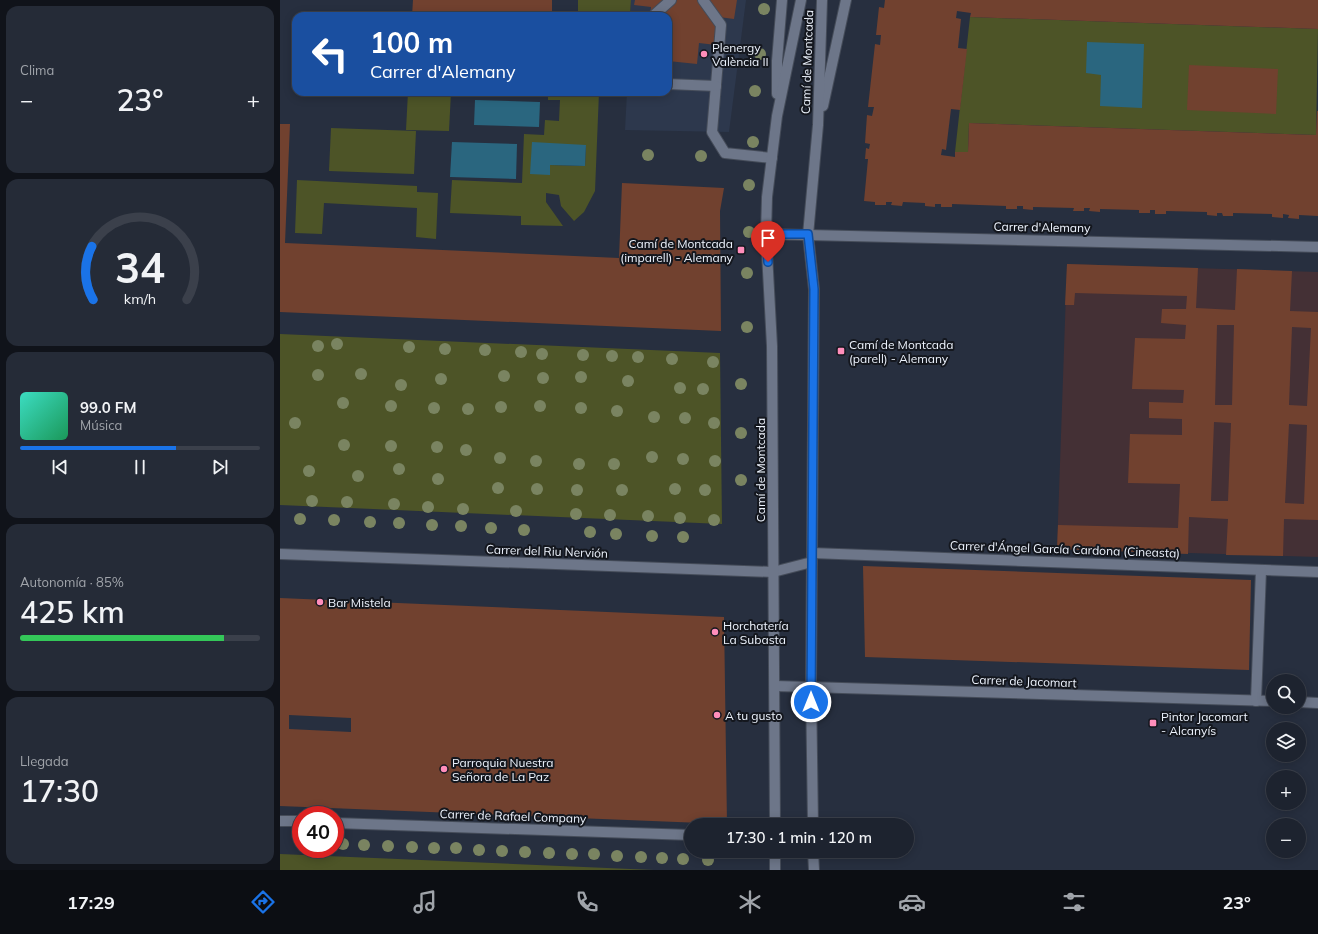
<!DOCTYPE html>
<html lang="es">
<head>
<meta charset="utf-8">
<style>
	body { margin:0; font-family:Mulish,sans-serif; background:#252b37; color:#f1f3f6; height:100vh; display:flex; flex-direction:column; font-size:15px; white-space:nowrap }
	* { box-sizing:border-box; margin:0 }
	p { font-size:13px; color:#a0a4aa }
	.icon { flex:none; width:22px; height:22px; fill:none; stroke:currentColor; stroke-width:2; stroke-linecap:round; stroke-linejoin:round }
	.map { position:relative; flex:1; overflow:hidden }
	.sheet { display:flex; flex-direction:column; gap:6px; padding:6px; background:#10131a; width:280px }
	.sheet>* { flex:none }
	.banner { position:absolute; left:12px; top:12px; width:380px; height:84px; border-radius:12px; box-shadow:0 2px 10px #0003,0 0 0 1px #3b404b; background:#1a4fa0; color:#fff; overflow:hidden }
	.tools { position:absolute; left:986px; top:674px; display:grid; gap:8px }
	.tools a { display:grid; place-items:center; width:40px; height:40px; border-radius:50%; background:#1d232f; box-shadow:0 2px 10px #0003,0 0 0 1px #3b404b; font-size:20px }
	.speed { position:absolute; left:12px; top:806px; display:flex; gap:8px; font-size:20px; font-weight:700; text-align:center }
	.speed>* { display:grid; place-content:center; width:52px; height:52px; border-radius:50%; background:#1d232f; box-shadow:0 2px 10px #0003,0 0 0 1px #3b404b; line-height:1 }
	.speed .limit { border:6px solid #d22; background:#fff; color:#111 }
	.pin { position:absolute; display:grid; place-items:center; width:34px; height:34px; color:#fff; margin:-41px -17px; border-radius:50% 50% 50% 0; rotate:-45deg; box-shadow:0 0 4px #0007 }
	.pin .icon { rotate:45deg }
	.me { position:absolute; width:44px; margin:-22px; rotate:0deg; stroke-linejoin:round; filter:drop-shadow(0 0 3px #0008) }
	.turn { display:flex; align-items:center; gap:14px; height:84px; padding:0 12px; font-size:18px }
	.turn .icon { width:52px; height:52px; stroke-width:2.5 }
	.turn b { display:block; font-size:28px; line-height:34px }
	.big { font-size:30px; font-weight:600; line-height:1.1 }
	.sheet .widget { flex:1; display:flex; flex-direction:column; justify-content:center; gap:6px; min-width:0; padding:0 14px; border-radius:12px; background:#252b37 }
	.sheet .dial { align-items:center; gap:0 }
	.dial svg { height:104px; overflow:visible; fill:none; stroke:#3b404b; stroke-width:7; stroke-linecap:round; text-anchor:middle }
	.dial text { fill:#f1f3f6; stroke:none }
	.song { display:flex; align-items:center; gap:12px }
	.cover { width:48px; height:48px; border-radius:6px; background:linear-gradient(135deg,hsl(170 70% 55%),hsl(150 70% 35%)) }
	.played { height:4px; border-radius:2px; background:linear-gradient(90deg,#1a73e8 65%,#3b404b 65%) }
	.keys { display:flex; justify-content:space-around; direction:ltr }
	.heat { display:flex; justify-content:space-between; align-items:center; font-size:22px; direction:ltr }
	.charge { height:6px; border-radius:3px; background:linear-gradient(90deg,#34c759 85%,#3b404b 0) }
	.trip { position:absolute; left:404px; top:818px; width:230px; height:40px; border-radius:20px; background:#1d232f; box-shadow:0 2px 10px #0003,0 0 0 1px #3b404b; font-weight:600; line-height:40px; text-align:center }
	.dock { display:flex; height:64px; justify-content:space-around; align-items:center; background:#0c0e13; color:#a0a4aa }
	.dock .icon { width:28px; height:28px }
	.dock .selected { color:#1a73e8 }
	.dock b { font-size:18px; color:#f1f3f6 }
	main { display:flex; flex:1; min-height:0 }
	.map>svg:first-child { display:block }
</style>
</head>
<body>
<main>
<section class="sheet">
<div class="widget"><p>Clima</p>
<div class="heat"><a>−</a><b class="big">23°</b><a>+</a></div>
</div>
<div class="widget dial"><svg viewBox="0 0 100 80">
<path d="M14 69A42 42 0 1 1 86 69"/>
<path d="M14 69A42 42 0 0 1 13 28" stroke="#1a73e8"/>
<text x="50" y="56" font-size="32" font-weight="700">34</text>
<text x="50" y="72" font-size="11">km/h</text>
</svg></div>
<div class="widget">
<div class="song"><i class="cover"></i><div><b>99.0 FM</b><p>Música</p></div></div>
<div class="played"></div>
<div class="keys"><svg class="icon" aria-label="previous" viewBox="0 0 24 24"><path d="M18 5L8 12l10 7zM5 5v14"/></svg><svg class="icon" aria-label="pause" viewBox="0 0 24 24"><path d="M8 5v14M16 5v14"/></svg><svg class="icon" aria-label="next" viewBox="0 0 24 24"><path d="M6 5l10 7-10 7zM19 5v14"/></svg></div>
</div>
<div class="widget"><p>Autonomía · 85%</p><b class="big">425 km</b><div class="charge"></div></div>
<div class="widget"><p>Llegada</p><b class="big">17:30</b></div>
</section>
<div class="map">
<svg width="1038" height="870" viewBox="0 0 1038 870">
	<rect width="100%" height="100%" fill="#272f3f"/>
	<path fill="#2d384d" d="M 351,0 L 466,0 L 449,132 L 345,130 L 347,92 L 388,92 L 388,16 L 350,16 Z"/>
	<path fill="#443035" d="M 787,264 L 1038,272 L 1038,557 L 777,549 Z"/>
	<g fill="#4d5427" fill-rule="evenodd">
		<path d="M 298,0 L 351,0 L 350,16 L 298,16 Z"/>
		<path d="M 690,17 L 1038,29 L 1036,135 L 689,123 L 688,152 L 675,152 Z"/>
		<path d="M 128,92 L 171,92 L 169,131 L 126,130 Z"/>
		<path d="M 268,92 L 319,92 L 315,191 L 304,212 L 294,221 L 281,206 L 279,195 L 266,193 L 266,202 L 283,226 L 241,225 L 241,216 L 170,213 L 172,180 L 242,183 L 244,134 L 264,135 L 265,120 L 279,121 L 280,100 L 268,100 ZM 306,145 L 305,166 L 270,165 Z"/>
		<path d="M 51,128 L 136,131 L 134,174 L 49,171 Z"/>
		<path d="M 17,180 L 137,186 L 137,192 L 158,193 L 156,239 L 136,237 L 137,208 L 44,203 L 42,234 L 15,233 Z"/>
		<path d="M 0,334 L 440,353 L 442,524 L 0,505 Z"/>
		<path d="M 0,854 L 374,870 L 0,870 Z"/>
	</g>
	<g fill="#2a667f">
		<path d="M 807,42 L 864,44 L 862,108 L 820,106 L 821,75 L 806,73 Z"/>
		<path d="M 195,100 L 260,102 L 259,127 L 194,125 Z"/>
		<path d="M 172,142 L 237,144 L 236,179 L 170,177 Z"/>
		<path d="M 252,142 L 306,145 L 305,166 L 270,165 L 270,175 L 250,174 Z"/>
	</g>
	<g fill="#71412f" fill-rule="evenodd">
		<path d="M 133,0 L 272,0 L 272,16 L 132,16 Z"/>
		<path d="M 355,0 L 457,0 L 454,19 L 439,17 L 436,45 L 419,43 L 417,64 L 388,61 L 388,16 L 370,16 L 371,7 L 354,5 Z"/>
		<path d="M 605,0 L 1038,0 L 1038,29 L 690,17 L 691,13 L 677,11 L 676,18 L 681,19 L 678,48 L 687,49 L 680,110 L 671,109 L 666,150 L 662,149 L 661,155 L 675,157 L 675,152 L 688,152 L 689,123 L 1036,135 L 1037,111 L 1038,111 L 1038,216 L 1019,215 L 1019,219 L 1008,218 L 1009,215 L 1003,214 L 1003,218 L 992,217 L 992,214 L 953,213 L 953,216 L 943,216 L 942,213 L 937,213 L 937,216 L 927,215 L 927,212 L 886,211 L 886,214 L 875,214 L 875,210 L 870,210 L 870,213 L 859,213 L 859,210 L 820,209 L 820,212 L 809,211 L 810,208 L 804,208 L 804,211 L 793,211 L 794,208 L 753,207 L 753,210 L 743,209 L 743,206 L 737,206 L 737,209 L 726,209 L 726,206 L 672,204 L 672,207 L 661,207 L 661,204 L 655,204 L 655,207 L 645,206 L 645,203 L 623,202 L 622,206 L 611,205 L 612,202 L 606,202 L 606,205 L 595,205 L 595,202 L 584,201 L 588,159 L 585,159 L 586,148 L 589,149 L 590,144 L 585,143 L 587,115 L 592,116 L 594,107 L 588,107 L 595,44 L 600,45 L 601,35 L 596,35 L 599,7 L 604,8 Z"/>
		<path d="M 909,65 L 998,69 L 996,114 L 907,110 Z"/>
		<path d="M 0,124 L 10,124 L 5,243 L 339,258 L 342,183 L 444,188 L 440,211 L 441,331 L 0,312 Z"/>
		<path d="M 787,264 L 918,268 L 916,308 L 955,310 L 957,269 L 1012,271 L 1010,311 L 1038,312 L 1038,520 L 1004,519 L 1003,556 L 946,555 L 948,519 L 909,517 L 908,554 L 777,549 L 778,525 L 898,528 L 900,484 L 848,483 L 850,434 L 902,435 L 902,419 L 869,418 L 869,402 L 903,403 L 904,390 L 852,389 L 855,338 L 905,339 L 906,325 L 881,323 L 882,309 L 906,309 L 907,296 L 795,293 L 794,305 L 785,305 ZM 937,325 L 954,325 L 952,405 L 935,405 ZM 1012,327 L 1031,328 L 1027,406 L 1009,405 ZM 934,422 L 951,423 L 948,501 L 931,501 ZM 1009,424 L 1027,425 L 1024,504 L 1005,503 Z"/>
		<path d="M 583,566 L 971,580 L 969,670 L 585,657 Z"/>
		<path d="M 0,598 L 444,617 L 447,824 L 0,806 ZM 9,715 L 71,718 L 71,732 L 9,729 Z"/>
	</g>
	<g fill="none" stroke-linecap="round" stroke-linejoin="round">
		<defs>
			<g id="minor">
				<path d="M 423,0 L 441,25 L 432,132 L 445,153 L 492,158"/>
				<path d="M 373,16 L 391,0"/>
				<path d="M 388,84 L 436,86"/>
				<path d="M 497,94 L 497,61 L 502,0"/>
				<path d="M 543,106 L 566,0"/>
				<path d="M 486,234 L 1038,247"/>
				<path d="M 532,553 L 1038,572"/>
				<path d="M 0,554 L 493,572 L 532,562"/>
				<path d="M 495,686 L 993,701"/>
				<path d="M 976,701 L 981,570"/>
				<path d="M 1019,702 L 1038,703"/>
				<path d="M 0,821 L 21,821"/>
				<path d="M 55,823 L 411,835"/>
				<path d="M 495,825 L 492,346 L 486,234 L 487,197 L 497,116 L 521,0"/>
				<path d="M 533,825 L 531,687 L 534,289 L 528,235 L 538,125 L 542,0"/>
				<path d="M 495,851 L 495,870"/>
				<path d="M 533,851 L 534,870"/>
			</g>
		</defs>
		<use href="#minor" stroke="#454c59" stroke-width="12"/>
		<use href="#minor" stroke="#6d7689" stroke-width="10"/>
	</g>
	<g fill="#7a8461">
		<circle cx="484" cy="9" r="6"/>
		<circle cx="480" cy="54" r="6"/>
		<circle cx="475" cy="91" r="6"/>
		<circle cx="473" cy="142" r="6"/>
		<circle cx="368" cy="155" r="6"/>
		<circle cx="421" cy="156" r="6"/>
		<circle cx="469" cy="185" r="6"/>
		<circle cx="469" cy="232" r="6"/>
		<circle cx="467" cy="273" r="6"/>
		<circle cx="467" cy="327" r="6"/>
		<circle cx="57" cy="344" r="6"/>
		<circle cx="38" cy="346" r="6"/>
		<circle cx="129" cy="347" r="6"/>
		<circle cx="165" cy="349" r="6"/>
		<circle cx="205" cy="350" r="6"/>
		<circle cx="241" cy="352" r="6"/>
		<circle cx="262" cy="354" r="6"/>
		<circle cx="303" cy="355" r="6"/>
		<circle cx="332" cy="356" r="6"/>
		<circle cx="358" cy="357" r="6"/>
		<circle cx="392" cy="359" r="6"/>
		<circle cx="433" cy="362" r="6"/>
		<circle cx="81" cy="374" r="6"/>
		<circle cx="38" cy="375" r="6"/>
		<circle cx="224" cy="376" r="6"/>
		<circle cx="301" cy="377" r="6"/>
		<circle cx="263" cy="378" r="6"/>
		<circle cx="161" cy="379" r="6"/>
		<circle cx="348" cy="381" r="6"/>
		<circle cx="461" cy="384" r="6"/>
		<circle cx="121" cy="385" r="6"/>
		<circle cx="400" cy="388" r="6"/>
		<circle cx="423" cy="389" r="6"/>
		<circle cx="63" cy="403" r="6"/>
		<circle cx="111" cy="406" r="6"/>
		<circle cx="260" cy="406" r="6"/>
		<circle cx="221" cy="407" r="6"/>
		<circle cx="154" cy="408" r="6"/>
		<circle cx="301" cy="408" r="6"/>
		<circle cx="188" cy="409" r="6"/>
		<circle cx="337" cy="411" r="6"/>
		<circle cx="374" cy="417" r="6"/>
		<circle cx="405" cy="418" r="6"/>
		<circle cx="15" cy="423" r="6"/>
		<circle cx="434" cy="423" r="6"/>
		<circle cx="461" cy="433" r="6"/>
		<circle cx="64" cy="445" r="6"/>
		<circle cx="111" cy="446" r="6"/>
		<circle cx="157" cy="447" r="6"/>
		<circle cx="186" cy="450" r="6"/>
		<circle cx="372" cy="457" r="6"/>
		<circle cx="220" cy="458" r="6"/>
		<circle cx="403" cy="459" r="6"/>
		<circle cx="256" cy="461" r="6"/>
		<circle cx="435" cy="461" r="6"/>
		<circle cx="299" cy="464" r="6"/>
		<circle cx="334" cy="464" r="6"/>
		<circle cx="119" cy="469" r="6"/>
		<circle cx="29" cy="471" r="6"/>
		<circle cx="78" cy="476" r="6"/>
		<circle cx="158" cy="479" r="6"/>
		<circle cx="461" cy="480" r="6"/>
		<circle cx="218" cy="488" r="6"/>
		<circle cx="257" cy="489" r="6"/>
		<circle cx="395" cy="489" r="6"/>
		<circle cx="297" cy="490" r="6"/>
		<circle cx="342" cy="490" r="6"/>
		<circle cx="425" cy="490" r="6"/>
		<circle cx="32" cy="501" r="6"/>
		<circle cx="67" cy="502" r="6"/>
		<circle cx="114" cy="504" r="6"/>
		<circle cx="148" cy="507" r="6"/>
		<circle cx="183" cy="509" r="6"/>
		<circle cx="236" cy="511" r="6"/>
		<circle cx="296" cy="514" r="6"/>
		<circle cx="330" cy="515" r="6"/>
		<circle cx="368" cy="516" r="6"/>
		<circle cx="400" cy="518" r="6"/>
		<circle cx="20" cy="519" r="6"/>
		<circle cx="54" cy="520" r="6"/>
		<circle cx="434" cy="520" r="6"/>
		<circle cx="90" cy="522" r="6"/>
		<circle cx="119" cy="523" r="6"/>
		<circle cx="152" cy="525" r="6"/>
		<circle cx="181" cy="526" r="6"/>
		<circle cx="211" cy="528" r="6"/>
		<circle cx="244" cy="530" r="6"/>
		<circle cx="310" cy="532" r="6"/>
		<circle cx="336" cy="534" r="6"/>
		<circle cx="372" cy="536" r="6"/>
		<circle cx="403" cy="537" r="6"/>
		<circle cx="63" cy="844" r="6"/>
		<circle cx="84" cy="845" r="6"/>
		<circle cx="108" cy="846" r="6"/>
		<circle cx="132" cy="847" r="6"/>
		<circle cx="154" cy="848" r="6"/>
		<circle cx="176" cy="848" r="6"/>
		<circle cx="199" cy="850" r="6"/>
		<circle cx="222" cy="851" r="6"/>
		<circle cx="245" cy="852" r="6"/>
		<circle cx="269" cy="853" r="6"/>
		<circle cx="292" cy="854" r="6"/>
		<circle cx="314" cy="854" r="6"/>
		<circle cx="337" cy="856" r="6"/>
		<circle cx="361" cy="857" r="6"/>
		<circle cx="382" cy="858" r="6"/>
		<circle cx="403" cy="859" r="6"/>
		<circle cx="428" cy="860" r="6"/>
	</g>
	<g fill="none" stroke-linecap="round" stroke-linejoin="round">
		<defs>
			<path id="route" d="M 488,262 L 486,234 L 528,234 L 534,289 L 531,702"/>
		</defs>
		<use href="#route" stroke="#114b97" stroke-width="10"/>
		<use href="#route" stroke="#1a73e8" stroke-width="7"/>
	</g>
	<g fill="#ff8ebb" stroke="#14171e" stroke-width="1.5">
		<circle cx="424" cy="54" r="4"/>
		<rect x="457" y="246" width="8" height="8" rx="2"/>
		<rect x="557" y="347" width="8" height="8" rx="2"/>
		<circle cx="40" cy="602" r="4"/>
		<circle cx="435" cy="632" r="4"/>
		<circle cx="437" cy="715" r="4"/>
		<rect x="869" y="719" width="8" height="8" rx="2"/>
		<circle cx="164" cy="769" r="4"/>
	</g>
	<g text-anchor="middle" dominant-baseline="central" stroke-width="4" stroke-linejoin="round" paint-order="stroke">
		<g font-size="12" fill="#eef4fe" stroke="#14171e" text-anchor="start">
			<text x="432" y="47">Plenergy<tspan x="432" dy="14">València II</tspan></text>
			<text x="453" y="243" text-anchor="end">Camí de Montcada<tspan x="453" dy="14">(imparell) - Alemany</tspan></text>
			<text x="569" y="344">Camí de Montcada<tspan x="569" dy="14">(parell) - Alemany</tspan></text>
			<text x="48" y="602">Bar Mistela</text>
			<text x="443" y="625">Horchatería<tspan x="443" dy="14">La Subasta</tspan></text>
			<text x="445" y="715">A tu gusto</text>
			<text x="881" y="716">Pintor Jacomart<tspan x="881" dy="14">- Alcanyís</tspan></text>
			<text x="172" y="762">Parroquia Nuestra<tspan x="172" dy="14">Señora de La Paz</tspan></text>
		</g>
		<g font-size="12" fill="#eef4fe" stroke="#14171e">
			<text transform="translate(527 62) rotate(-88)">Camí de Montcada</text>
			<text transform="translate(762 227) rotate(1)">Carrer d'Alemany</text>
			<text transform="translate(480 470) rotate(-90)">Camí de Montcada</text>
			<text transform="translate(785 549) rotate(2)">Carrer d'Ángel García Cardona (Cineasta)</text>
			<text transform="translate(267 551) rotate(2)">Carrer del Riu Nervión</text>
			<text transform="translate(744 681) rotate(2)">Carrer de Jacomart</text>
			<text transform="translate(233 816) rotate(2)">Carrer de Rafael Company</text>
		</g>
	</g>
</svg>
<div class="tools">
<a><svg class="icon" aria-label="search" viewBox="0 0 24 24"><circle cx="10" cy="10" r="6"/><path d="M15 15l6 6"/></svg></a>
<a><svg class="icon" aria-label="layers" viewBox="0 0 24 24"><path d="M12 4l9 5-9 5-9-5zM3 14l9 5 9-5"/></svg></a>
<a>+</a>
<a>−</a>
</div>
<div class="speed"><div class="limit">40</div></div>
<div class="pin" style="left:488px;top:262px;background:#d93025"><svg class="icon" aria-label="arrive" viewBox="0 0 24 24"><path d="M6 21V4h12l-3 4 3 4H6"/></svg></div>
<svg class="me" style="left:531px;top:702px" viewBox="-20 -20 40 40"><circle r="17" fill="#1a73e8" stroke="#fff" stroke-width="3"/><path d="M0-11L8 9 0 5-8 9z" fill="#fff"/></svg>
<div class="trip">17:30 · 1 min · 120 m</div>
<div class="banner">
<div class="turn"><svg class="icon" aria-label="left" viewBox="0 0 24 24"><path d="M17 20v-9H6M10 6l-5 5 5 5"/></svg><div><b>100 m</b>Carrer d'Alemany</div></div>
</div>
</div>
</main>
<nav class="dock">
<b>17:29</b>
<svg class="icon selected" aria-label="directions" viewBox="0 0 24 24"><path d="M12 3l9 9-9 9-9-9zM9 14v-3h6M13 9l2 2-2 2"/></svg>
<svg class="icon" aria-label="music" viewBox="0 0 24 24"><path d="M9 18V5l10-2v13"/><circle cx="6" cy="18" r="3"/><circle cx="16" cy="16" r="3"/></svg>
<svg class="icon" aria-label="phone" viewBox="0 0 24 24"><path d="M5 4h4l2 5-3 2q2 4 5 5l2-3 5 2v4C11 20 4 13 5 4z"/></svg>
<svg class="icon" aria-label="climate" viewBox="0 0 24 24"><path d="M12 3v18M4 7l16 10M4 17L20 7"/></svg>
<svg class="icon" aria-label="car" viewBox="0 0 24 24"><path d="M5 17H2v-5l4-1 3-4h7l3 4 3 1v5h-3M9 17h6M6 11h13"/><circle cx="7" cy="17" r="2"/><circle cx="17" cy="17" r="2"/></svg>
<svg class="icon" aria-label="filters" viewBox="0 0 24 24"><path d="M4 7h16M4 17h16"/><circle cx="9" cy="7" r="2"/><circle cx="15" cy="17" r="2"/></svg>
<b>23°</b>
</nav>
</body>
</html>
